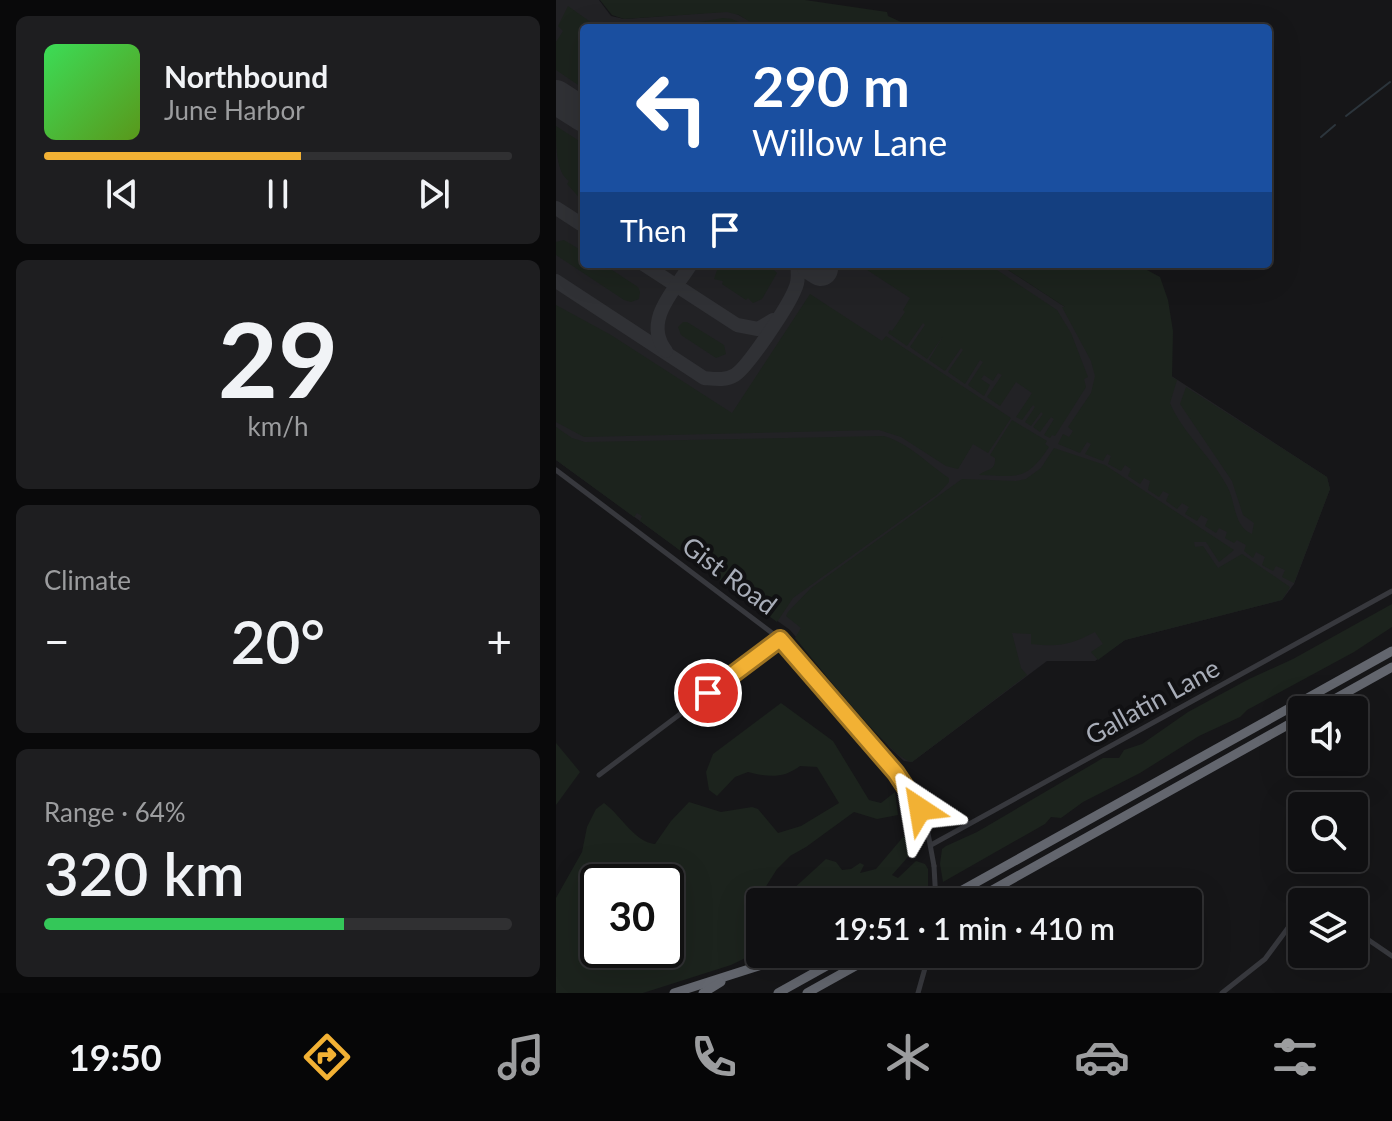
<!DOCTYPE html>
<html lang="en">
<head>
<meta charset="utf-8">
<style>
	body { margin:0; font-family:Lato,sans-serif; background:#1e1e20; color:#f1f3f6; height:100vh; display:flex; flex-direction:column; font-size:30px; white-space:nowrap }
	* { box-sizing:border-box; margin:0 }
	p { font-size:26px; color:#9c9d9f }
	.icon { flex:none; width:44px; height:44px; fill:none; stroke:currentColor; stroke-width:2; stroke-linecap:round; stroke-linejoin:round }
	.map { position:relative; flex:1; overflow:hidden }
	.details { display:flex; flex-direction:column; gap:16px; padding:16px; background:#09090a; width:556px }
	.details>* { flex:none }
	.banner { position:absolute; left:24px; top:24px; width:692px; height:244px; border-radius:8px; box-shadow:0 8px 32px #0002,0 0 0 2px #303032; background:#1a4fa0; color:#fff; overflow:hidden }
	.buttons { position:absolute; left:732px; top:696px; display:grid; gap:16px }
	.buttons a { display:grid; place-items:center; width:80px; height:80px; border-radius:8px; background:#101012; box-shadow:0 8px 32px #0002,0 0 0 2px #303032; font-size:40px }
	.speed { position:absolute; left:24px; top:864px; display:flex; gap:16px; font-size:40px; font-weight:700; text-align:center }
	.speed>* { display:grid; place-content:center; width:104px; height:104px; border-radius:50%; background:#101012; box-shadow:0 8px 32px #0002,0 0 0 2px #303032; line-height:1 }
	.speed .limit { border:4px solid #111; border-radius:12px; background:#fff; color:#111 }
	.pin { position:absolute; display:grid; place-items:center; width:68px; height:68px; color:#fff; margin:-34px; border:4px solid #fff; border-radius:50%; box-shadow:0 2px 8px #0007 }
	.me { position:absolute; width:88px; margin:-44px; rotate:327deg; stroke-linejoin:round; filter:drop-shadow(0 0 6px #0008) }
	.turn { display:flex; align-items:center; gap:28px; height:168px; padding:0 40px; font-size:36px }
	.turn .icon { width:104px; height:104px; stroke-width:2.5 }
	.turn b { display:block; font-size:56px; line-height:68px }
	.then { display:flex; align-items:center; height:76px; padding:0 40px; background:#0003; gap:16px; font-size:30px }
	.big { font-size:60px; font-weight:600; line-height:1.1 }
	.details .widget { flex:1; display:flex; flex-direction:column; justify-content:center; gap:12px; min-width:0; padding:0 28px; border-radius:12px; background:#1e1e20 }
	.details .dial { align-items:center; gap:0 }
	.dial b { font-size:104px; line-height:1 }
	.song { display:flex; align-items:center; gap:24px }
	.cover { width:96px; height:96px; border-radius:12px; background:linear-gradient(135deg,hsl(130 70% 55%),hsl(90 70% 35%)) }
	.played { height:8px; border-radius:4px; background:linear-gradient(90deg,#f2b134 55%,#303032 55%) }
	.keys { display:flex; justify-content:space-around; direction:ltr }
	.heat { display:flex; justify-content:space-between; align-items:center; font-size:44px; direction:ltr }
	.charge { height:12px; border-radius:6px; background:linear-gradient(90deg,#34c759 64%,#303032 0) }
	.trip { position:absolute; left:190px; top:888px; width:456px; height:80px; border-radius:8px; background:#101012; box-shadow:0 8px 32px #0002,0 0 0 2px #303032; font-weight:600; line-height:80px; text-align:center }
	.tabs { display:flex; height:128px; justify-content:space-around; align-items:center; background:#060607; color:#9c9d9f }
	.tabs .icon { width:56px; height:56px }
	.tabs .active { color:#f2b134 }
	.tabs b { font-size:36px; color:#f1f3f6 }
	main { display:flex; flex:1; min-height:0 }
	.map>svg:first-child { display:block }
</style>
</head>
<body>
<main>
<section class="details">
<div class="widget">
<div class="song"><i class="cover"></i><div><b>Northbound</b><p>June Harbor</p></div></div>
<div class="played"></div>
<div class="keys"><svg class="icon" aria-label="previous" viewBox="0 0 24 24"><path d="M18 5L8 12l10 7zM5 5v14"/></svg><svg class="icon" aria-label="pause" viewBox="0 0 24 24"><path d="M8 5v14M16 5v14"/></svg><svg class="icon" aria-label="next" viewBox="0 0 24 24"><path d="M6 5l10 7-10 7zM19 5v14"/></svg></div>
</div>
<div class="widget dial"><b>29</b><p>km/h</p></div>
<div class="widget"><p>Climate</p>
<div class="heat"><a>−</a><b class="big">20°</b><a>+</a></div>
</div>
<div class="widget"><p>Range · 64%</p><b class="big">320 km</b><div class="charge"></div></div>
</section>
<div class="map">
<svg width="836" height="993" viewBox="0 0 836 993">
	<rect width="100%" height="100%" fill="#161618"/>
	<path fill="#222225" d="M 0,0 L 43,0 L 55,16 L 68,19 L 175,11 L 208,28 L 28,28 L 28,264 L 443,264 L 771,477 L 774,489 L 738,584 L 726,600 L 569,640 L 539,661 L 491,661 L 356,762 L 348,761 L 334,748 L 234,630 L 0,460 Z"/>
	<g fill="#1c231d" fill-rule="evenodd">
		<path d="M 44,0 L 249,0 L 331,12 L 332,16 L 358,28 L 204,28 L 183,15 L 171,12 L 68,19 L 56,15 Z"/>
		<path d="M 12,6 L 43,28 L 28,28 L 28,89 L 0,70 L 0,42 L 7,31 L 2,26 Z"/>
		<path d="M 167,18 L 176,19 L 195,28 L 108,28 Z"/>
		<path d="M 0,126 L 28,144 L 28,203 L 11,184 L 13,181 C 0,173 0,145 0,126 Z"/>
		<path d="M 8,240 L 28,252 L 28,264 L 47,264 L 82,287 L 84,292 L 83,299 L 75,302 L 68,300 L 0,255 L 0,242 Z"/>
		<path d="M 163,264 L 212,264 L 221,273 L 206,299 L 197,303 L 192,298 L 190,300 L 166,284 L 167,281 L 158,279 Z"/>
		<path d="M 302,264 L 432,264 L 501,310 L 515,333 L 532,377 L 528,379 L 530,387 L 499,436 L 496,435 L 494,438 L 488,435 L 498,419 L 495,417 L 484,432 L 477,427 L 487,414 L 485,412 L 475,426 L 469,422 L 479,407 L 477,405 L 466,420 L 460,417 L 476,393 L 460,382 L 444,406 L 431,397 L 446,375 L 442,373 L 437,381 L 428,375 L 425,379 L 434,385 L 428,396 L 412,385 L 427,362 L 424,360 L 409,384 L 392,372 L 407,350 L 405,348 L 389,371 L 373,360 L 387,336 L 371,359 L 354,347 L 369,325 L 367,323 L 351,346 L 332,333 L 334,330 L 336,331 L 349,312 L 347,310 L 354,298 Z"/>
		<path d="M 443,264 L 580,264 L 604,277 L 612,300 L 617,331 L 616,377 L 621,380 L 614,403 C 627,434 656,457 671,486 C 680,502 677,526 696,534 L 698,523 L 687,515 L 676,481 L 624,404 L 630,387 L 771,477 L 774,489 L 738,583 L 726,577 L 729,570 L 720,566 L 717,571 L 706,565 L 709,557 L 700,552 L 697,558 L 688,551 L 690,545 L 681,540 L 678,543 L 669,538 L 671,532 L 663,528 L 660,533 L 649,526 L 652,519 L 645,515 L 641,521 L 629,514 L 633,507 L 626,503 L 621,509 L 610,501 L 613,494 L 607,491 L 603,497 L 592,490 L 594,481 L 588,478 L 584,484 L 572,476 L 575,469 L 569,465 L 565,471 L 552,464 L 555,456 L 551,454 L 547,461 L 529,454 L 535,444 L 531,442 L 524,453 L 502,444 L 507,434 L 513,437 L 517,431 L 512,427 L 535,393 L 539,376 L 535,361 L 506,307 L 509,307 Z"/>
		<path d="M 254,294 L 326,341 L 330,336 L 455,418 L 432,453 L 417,444 L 402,469 L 390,466 L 345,437 L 323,430 L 28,437 L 0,422 L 0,305 L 55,335 L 176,413 Z"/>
		<path d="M 127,322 L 131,322 L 168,345 L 170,354 L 160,358 L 125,335 L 122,327 Z"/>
		<path d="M 456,420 L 491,441 L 489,444 L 493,447 C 470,482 461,476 423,475 C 429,469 440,472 439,458 L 434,455 Z"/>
		<path d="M 0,427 L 16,438 L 29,442 L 328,436 C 356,445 370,463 393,478 L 393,482 L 382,494 L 237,598 L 221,622 L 84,521 L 86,516 L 81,513 L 78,517 L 0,460 Z"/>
		<path d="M 498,448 L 549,465 L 678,550 L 663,562 L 650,542 L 638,542 L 639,547 L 647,546 L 662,568 L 686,554 L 734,587 L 726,600 L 569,640 L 542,660 L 535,652 L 547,644 L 539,632 C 513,645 505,647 475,644 L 475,634 L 456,633 L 465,668 L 471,675 L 356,762 C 335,759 257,659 239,638 L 245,628 L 230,616 L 232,612 L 255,588 L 406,479 L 460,481 L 470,479 L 485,468 Z"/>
		<path d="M 836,604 L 836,627 L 798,652 L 691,710 L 684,717 L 643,736 L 584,773 L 527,802 L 505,818 L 495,817 L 489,824 L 387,882 L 384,864 L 386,849 L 390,846 L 421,832 L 547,758 L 563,758 L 568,750 L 586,744 L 632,712 L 693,679 L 737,659 Z"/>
		<path d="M 225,703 L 277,741 L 313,800 L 325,803 L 339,792 L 342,815 L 321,819 L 298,812 L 250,847 L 234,856 L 221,869 L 202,899 L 204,903 L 204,951 L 175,965 L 87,993 L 0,993 L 0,898 L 26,852 L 31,827 L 40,809 L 48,803 C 65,815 78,842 99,844 L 115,821 L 133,802 L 165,812 L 196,807 L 202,809 L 222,833 L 245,826 L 283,803 L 261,767 L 244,766 C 227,779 211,777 192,772 L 179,777 L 161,796 L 153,790 L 150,772 L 157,754 ZM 42,882 L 110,882 L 110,950 L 42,950 Z"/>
		<path d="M 0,743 L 24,772 L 0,805 Z"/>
		<path d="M 348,836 L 359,849 L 336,875 L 342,878 L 360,861 L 369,864 L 372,869 L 372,887 L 368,892 L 349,902 L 223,902 L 270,859 L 280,862 L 286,870 L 295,869 L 304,863 L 308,865 L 304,873 L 320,869 Z"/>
	</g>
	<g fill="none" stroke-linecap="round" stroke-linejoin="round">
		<g stroke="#2c353c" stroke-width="2">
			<path d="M 790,116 L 834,82"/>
			<path d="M 765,137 L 779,125"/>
		</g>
		<g stroke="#303135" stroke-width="14">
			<path d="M 0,208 L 28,226"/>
			<path d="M 87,264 L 181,325 L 202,329 L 217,320"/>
			<path d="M 0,281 L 148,378 C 159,379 169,381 179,375 C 192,367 233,305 239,289 C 243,281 242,272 241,264"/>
			<path d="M 110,351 C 86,321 119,290 135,264"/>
		</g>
		<g stroke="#303135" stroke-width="34">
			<path d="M 0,97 L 28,115"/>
			<path d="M 257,264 L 265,269"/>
		</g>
		<g stroke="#37383d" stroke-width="5">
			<path d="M 0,470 L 224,639 L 356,794 L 371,828 L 378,866"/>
			<path d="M 43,775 L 224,639"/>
			<path d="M 375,845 L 836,591"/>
			<path d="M 751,902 L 753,900 L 756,902"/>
			<path d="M 798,930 L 836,956"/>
			<path d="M 362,993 L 373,954"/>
			<path d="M 666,993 L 709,959 L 746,909"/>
		</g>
		<g stroke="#63666e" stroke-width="9">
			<path d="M 759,710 L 836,667"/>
			<path d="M 385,902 L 836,651"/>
			<path d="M 415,902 L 746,717"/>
			<path d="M 118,993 L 240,954"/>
			<path d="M 147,993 L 165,982"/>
			<path d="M 222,993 L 292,954"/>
			<path d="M 251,993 L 321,954"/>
		</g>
		<path stroke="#37383d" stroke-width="5" d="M 378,866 L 380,902"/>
	</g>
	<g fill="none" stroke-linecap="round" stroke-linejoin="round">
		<defs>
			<path id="route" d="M 152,693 L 224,639 L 340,773 L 364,809"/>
		</defs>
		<use href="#route" stroke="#9d7322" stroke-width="20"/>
		<use href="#route" stroke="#f2b134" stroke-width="14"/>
	</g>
	<g text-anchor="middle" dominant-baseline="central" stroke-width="8" stroke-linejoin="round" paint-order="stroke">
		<g font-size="26" fill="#a8adb8" stroke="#111113">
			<text transform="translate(174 575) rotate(37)">Gist Road</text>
			<text transform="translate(596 701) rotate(-29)">Gallatin Lane</text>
		</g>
	</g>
</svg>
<div class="buttons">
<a><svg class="icon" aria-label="sound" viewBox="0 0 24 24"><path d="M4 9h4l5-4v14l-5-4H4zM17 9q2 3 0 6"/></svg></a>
<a><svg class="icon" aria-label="search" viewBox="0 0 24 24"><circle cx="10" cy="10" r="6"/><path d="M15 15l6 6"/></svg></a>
<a><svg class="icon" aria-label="layers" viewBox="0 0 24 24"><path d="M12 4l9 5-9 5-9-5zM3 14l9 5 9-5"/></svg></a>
</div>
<div class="speed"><div class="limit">30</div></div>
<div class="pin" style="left:152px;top:693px;background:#d93025"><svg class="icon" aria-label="arrive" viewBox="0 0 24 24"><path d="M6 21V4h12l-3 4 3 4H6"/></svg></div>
<svg class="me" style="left:364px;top:809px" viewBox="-20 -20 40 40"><path d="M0-17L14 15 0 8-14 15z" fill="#f2b134" stroke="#fff" stroke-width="4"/></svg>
<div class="trip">19:51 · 1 min · 410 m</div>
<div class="banner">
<div class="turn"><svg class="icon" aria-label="left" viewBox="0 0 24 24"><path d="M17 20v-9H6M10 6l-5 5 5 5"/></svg><div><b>290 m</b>Willow Lane</div></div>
<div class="then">Then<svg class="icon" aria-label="arrive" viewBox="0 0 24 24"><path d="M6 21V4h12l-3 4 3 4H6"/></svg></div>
</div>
</div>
</main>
<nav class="tabs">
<b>19:50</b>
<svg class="icon active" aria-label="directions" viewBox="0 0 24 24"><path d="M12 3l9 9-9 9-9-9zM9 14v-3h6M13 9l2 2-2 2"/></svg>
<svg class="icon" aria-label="music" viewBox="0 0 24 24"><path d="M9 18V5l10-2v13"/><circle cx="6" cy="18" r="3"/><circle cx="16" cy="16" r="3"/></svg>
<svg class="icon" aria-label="phone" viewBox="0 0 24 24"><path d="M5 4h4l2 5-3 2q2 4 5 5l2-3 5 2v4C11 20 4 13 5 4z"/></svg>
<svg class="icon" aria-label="climate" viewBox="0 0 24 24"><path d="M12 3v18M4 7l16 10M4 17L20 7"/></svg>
<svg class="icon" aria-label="car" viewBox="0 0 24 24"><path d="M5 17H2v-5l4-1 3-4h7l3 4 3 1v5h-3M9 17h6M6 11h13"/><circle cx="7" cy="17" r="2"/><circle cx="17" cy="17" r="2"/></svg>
<svg class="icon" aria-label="filters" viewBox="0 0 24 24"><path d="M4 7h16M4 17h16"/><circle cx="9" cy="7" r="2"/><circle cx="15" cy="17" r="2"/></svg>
</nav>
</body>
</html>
